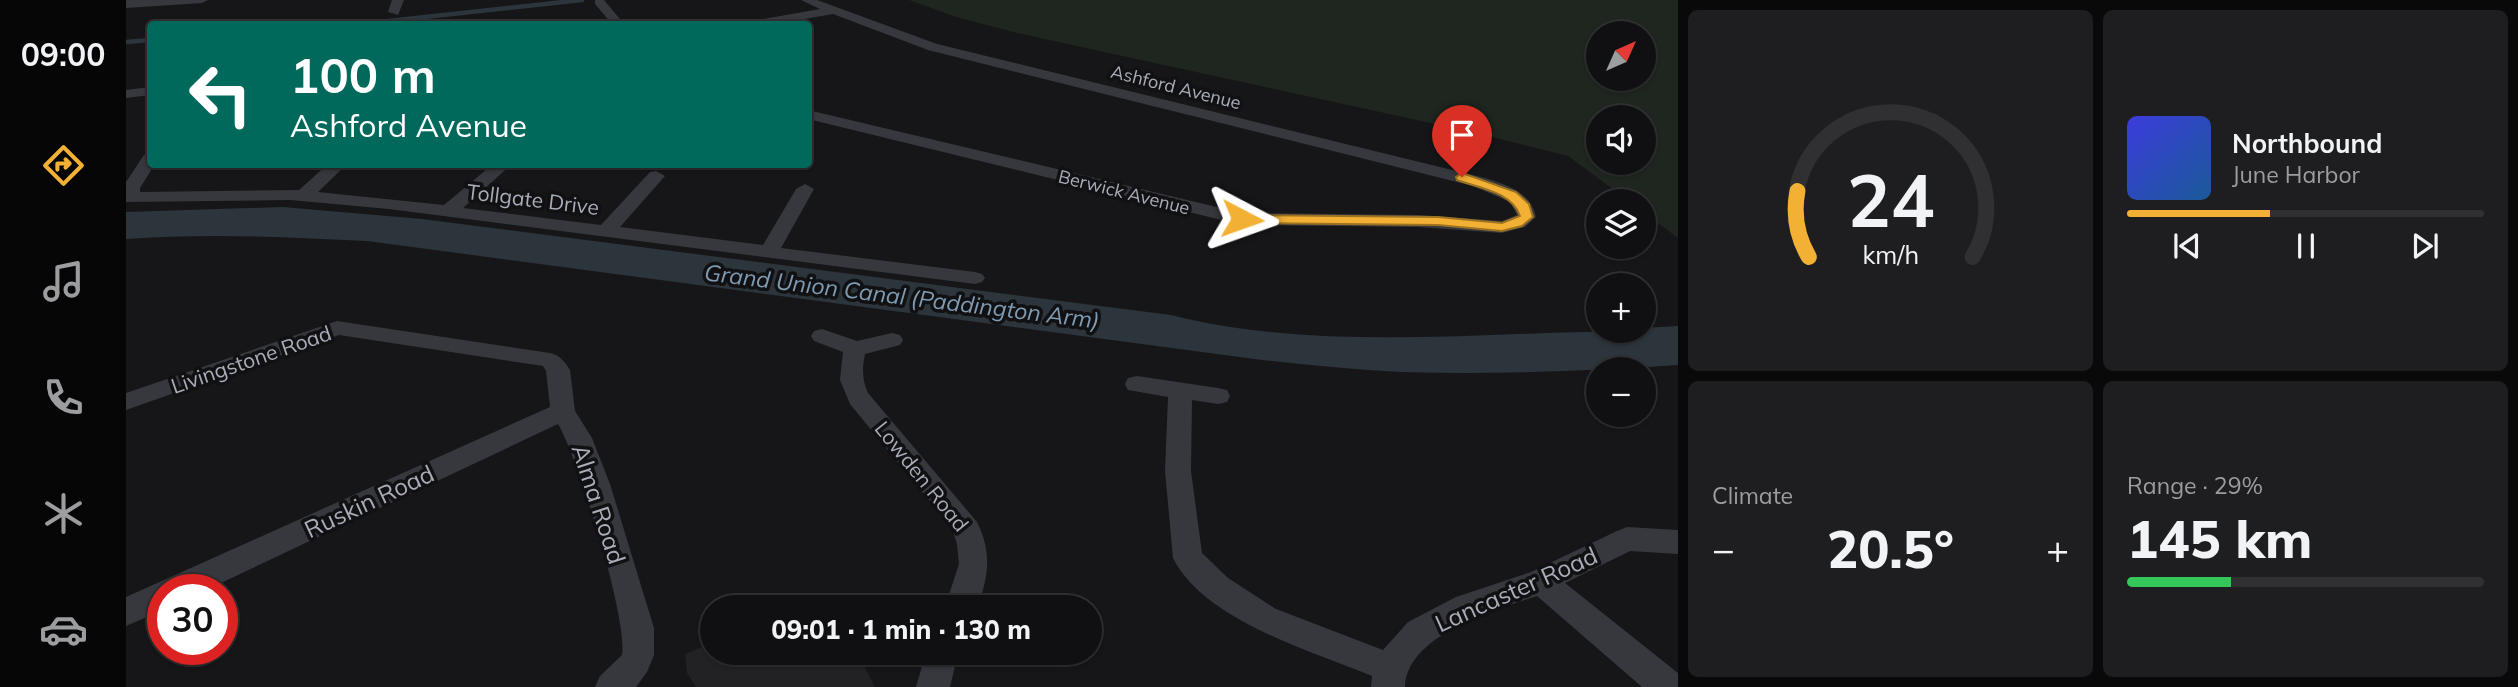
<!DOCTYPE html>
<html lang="en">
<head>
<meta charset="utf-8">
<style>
	body { margin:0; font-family:Mulish,sans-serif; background:#1e1e20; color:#f1f3f6; height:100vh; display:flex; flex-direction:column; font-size:26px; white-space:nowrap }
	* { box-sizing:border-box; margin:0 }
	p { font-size:23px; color:#9c9d9f }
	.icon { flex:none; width:38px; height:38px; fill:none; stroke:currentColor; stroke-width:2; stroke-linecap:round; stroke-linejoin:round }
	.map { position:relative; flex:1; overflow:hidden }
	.side { display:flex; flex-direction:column; gap:10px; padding:10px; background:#09090a; width:840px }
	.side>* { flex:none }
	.top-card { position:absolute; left:21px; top:21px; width:665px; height:147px; border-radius:7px; box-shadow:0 2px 5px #0004,0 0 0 2px #303032; background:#00695c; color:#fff; overflow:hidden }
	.needle { width:46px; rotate:45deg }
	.buttons { position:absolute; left:1460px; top:21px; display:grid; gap:14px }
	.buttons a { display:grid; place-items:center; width:70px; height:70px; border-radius:50%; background:#101012; box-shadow:0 2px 5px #0004,0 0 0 2px #303032; font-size:35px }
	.speed { position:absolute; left:21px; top:574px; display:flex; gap:14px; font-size:35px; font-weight:700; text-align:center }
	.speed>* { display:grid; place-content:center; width:91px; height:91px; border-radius:50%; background:#101012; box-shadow:0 2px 5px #0004,0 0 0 2px #303032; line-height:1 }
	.speed .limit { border:10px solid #d22; background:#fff; color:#111 }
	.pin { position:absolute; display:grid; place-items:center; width:60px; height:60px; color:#fff; margin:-72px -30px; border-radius:50% 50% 50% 0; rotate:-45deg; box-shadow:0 0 7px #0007 }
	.pin .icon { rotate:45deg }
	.me { position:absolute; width:77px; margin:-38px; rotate:94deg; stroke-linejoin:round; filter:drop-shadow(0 0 5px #0008) }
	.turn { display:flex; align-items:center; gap:24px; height:147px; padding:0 28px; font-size:32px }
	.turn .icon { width:91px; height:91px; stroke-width:2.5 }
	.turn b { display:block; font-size:49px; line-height:60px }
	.big { font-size:52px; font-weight:800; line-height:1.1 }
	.side .tile { flex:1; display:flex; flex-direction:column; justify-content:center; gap:10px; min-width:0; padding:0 24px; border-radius:10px; background:#1e1e20 }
	.side .dial { align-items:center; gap:0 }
	.dial svg { height:182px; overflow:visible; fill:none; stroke:#303032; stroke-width:7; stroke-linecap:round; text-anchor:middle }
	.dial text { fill:#f1f3f6; stroke:none }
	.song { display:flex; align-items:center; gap:21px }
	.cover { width:84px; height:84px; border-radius:10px; background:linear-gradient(135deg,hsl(240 70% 55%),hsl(210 70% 35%)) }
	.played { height:7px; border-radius:4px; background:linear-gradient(90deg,#f2b134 40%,#303032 40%) }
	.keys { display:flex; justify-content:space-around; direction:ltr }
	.heat { display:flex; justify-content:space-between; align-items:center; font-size:38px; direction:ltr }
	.charge { height:10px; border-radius:5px; background:linear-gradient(90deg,#34c759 29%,#303032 0) }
	.side .tiles { flex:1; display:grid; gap:10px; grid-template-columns:repeat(2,1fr) }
	.trip { position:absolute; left:574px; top:595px; width:402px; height:70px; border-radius:35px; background:#101012; box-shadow:0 2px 5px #0004,0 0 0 2px #303032; font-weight:800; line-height:70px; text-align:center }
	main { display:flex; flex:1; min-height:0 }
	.tabs { display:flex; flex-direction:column; width:126px; justify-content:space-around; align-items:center; background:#060607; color:#9c9d9f }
	.tabs .icon { width:49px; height:49px }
	.tabs .current { color:#f2b134 }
	.tabs b { font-size:32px; color:#f1f3f6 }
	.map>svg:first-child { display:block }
</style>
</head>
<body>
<main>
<nav class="tabs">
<b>09:00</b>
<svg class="icon current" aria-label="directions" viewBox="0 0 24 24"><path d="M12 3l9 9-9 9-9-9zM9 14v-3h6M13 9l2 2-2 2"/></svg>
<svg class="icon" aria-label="music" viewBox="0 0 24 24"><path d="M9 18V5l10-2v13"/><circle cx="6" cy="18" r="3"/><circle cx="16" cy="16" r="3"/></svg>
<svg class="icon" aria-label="phone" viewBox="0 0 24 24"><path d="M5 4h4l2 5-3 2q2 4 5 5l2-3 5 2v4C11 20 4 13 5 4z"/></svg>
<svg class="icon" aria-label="climate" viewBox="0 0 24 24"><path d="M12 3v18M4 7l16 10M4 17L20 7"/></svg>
<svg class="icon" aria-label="car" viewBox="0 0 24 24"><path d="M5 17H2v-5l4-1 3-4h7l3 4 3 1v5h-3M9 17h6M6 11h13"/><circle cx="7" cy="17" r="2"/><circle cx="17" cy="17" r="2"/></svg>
</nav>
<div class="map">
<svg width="1552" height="687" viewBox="0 0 1552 687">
	<rect width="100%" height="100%" fill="#161618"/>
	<path fill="#222225" d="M 586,643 L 586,653 L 731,653 L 749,687 L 570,687 L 561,673 L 559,654 Z"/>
	<path fill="#1e261f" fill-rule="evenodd" d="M 783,0 L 1552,0 L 1552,238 L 1517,212 L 1517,201 L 1503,201 L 1442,156 L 1350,133 L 891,33 L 830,17 ZM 1472,33 L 1517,33 L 1517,79 L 1472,79 ZM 1517,117 L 1517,163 L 1472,163 L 1472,117 Z"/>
	<path fill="#2c353c" d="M 157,207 L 296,219 L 1045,315 C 1195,353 1363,331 1517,331 L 1517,328 L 1552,326 L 1552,365 C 1460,371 1368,375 1275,372 C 1228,370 1182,365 1136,360 L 241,241 C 161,237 80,233 0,239 L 0,212 Z"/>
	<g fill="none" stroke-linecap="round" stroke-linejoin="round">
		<g stroke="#2c353c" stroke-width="4.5">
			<path d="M 235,24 L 456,0"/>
			<path d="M 0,42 L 24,40"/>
		</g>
		<g fill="#37383d" fill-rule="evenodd">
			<path d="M 0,0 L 82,0 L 76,3 L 0,8 Z"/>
			<path d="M 266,0 L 278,0 L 272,15 L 262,12 Z"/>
			<path d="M 469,0 L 478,0 L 498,24 L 486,24 L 469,4 Z"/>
			<path d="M 675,0 L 691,0 L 811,44 L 1359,178 C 1381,185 1405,192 1410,217 L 1399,227 L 1376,233 L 1292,227 L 1116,225 L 682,119 L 682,110 L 1116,213 L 1292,215 L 1376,221 L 1391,215 L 1384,202 L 1347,186 L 802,50 L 707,14 L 650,24 L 626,24 L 632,20 L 694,9 Z"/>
			<path d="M 24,87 L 24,95 L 0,98 L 0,90 Z"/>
			<path d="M 24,154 L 24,164 L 29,164 L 14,188 L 14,192 L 173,190 L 202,164 L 221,164 L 192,192 L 318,205 L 367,164 L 386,164 L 337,208 L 475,225 L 524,172 L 530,171 L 539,176 L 494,227 L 637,245 L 670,189 L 679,184 L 688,189 L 655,248 L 849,272 L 856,274 L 859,278 L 856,282 L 849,284 L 263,209 L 164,200 L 0,202 L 0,182 L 18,155 Z"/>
			<path d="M 211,321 L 424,353 C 434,355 438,361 444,370 L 449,411 L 466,438 L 484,484 L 528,628 L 528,655 L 521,672 L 510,687 L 469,687 L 474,676 L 496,655 C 502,619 452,458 432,424 L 80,590 L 37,590 L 37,610 L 0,626 L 0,597 L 424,407 L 420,371 L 417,366 L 213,335 L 0,410 L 0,393 Z"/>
			<path d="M 696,329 L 731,341 L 766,333 L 774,335 L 777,340 L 774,345 L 739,354 C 736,368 736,380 742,393 L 851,522 C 866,552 863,577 851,607 L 819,607 L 833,564 L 831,544 L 826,528 L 724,404 L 714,380 L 717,352 L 688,341 L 685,336 L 688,331 Z"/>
			<path d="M 1011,376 L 1092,388 L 1101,390 L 1104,396 L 1101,402 L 1092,404 L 1066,400 L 1065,471 L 1076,553 L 1102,578 L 1150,609 L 1257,650 L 1282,622 L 1330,597 L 1405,572 L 1491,531 L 1501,527 L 1552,530 L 1552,554 L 1504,551 L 1439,583 L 1552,673 L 1552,687 L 1516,687 L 1411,596 C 1369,610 1281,635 1279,687 L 1245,687 L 1246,676 C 1185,651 1078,620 1047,558 L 1039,471 L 1042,397 L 1002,390 L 999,384 L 1002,378 Z"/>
			<path d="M 800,653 L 832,653 L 824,687 L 790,687 Z"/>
		</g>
	</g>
	<path fill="#f2b134" stroke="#9d7322" stroke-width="2" d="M 1336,173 L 1390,192 L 1403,204 L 1407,217 L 1396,226 L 1376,231 L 1312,225 L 1116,223 L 1110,219 L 1116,215 L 1312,217 L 1376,223 L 1394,216 C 1386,192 1353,188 1331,180 L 1330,177 Z"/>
	<g text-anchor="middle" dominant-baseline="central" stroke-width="7" stroke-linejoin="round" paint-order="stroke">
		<g font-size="18" fill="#a8adb8" stroke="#111113">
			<text transform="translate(1050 87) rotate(14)">Ashford Avenue</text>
			<text transform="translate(998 192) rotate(14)">Berwick Avenue</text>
		</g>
		<g font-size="21" fill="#a8adb8" stroke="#111113">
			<text transform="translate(407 199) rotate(7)">Tollgate Drive</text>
			<text transform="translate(125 359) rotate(-19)">Livingstone Road</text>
			<text transform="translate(796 476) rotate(51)">Lowden Road</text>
		</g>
		<g font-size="23" font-style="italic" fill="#7f9bb3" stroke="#111113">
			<text transform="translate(776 296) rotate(7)">Grand Union Canal (Paddington Arm)</text>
		</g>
		<g font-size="24" fill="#a8adb8" stroke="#111113">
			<text transform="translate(243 501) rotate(-25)">Ruskin Road</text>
			<text transform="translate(473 504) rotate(72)">Alma Road</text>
			<text transform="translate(1390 589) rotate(-24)">Lancaster Road</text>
		</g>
	</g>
</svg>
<div class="buttons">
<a><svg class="needle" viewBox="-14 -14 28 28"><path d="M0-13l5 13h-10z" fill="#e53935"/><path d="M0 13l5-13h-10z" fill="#9c9d9f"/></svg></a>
<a><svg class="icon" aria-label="sound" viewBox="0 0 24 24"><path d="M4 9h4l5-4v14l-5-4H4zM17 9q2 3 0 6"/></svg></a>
<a><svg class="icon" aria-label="layers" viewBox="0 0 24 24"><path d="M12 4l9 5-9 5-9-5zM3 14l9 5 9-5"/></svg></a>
<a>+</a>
<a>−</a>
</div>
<div class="speed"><div class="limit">30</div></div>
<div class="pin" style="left:1336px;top:177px;background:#d93025"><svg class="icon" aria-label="arrive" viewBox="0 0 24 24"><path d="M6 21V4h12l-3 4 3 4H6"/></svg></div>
<svg class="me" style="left:1116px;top:219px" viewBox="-20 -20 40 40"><path d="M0-17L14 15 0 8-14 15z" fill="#f2b134" stroke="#fff" stroke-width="4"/></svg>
<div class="trip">09:01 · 1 min · 130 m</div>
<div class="top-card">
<div class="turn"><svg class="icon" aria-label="left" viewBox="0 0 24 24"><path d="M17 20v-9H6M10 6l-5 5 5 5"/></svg><div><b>100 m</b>Ashford Avenue</div></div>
</div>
</div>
<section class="side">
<div class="tiles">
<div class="tile dial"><svg viewBox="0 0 100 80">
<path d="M14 69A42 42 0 1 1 86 69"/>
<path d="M14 69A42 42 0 0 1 9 40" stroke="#f2b134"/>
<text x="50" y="56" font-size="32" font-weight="700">24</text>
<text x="50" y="72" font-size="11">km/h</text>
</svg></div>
<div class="tile">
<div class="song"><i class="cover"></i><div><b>Northbound</b><p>June Harbor</p></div></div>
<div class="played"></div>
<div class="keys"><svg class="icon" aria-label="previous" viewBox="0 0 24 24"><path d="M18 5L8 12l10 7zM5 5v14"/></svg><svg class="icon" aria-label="pause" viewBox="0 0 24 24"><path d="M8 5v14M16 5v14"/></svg><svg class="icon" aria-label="next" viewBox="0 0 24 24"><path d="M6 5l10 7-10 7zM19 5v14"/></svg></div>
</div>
<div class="tile"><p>Climate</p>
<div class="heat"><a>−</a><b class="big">20.5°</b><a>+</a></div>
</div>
<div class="tile"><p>Range · 29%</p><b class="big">145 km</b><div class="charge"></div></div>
</div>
</section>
</main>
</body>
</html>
